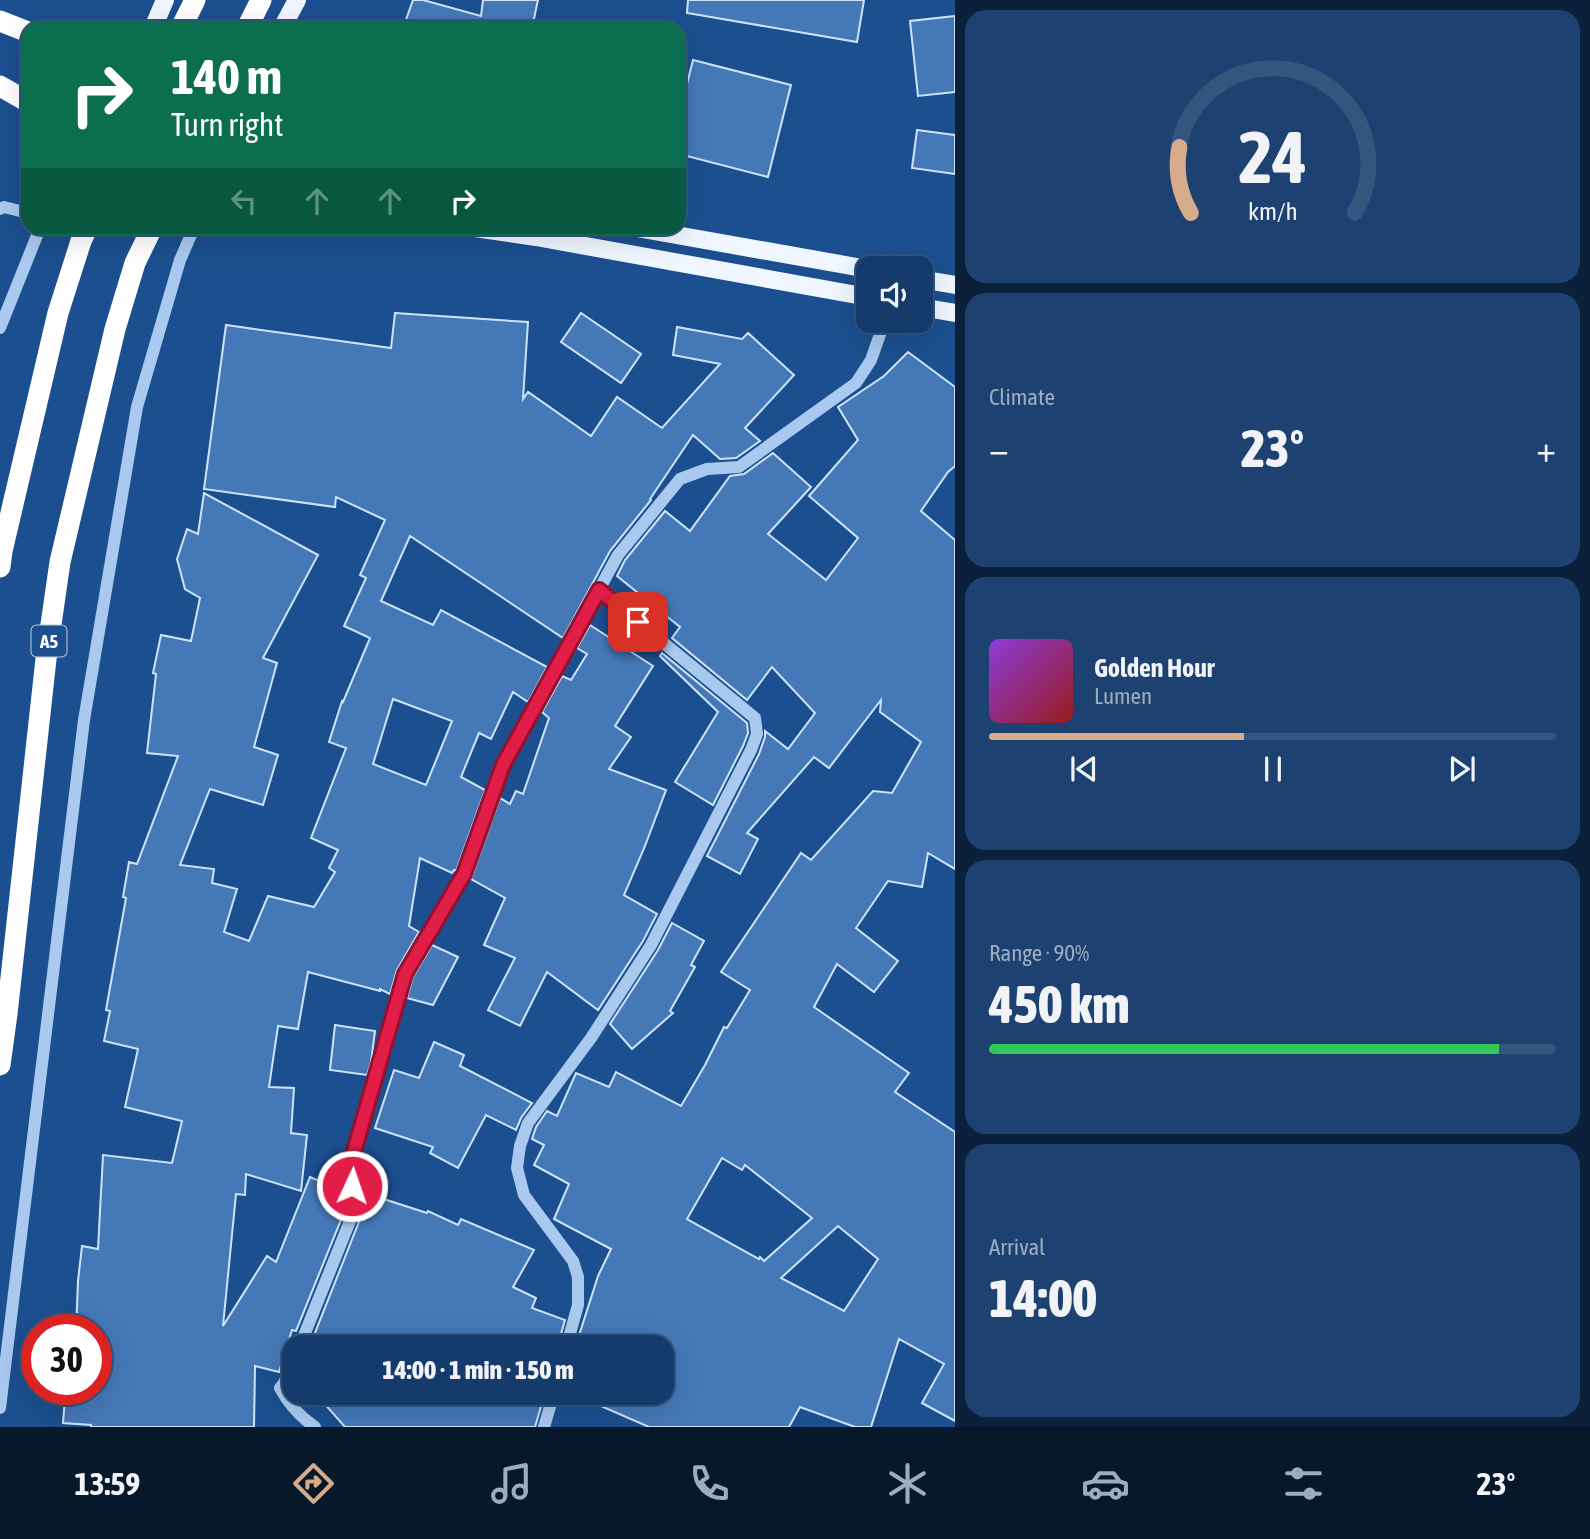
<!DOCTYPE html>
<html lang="en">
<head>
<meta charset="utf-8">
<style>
	body { margin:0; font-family:"Asap Condensed",sans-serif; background:#1d4271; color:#f1f3f6; height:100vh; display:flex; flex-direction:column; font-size:26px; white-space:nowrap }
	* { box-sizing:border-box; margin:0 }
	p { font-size:23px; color:#9dadc1 }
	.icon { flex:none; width:38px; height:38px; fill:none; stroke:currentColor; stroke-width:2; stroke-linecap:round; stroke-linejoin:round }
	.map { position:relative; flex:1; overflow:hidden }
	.side { display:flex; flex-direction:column; gap:10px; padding:10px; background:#0b203b; width:635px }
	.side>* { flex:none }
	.banner { position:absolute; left:21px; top:21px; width:665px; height:214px; border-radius:21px; box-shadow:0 7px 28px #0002,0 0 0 2px #33557e; background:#0b6e4f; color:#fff; overflow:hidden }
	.buttons { position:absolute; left:856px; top:256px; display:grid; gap:14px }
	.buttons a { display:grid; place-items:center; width:77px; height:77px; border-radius:14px; background:#143b6b; box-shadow:0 7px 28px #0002,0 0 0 2px #33557e; font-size:35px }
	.speed { position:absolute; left:21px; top:1314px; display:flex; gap:14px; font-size:35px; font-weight:700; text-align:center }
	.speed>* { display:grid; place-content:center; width:91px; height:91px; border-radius:50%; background:#143b6b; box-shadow:0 7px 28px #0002,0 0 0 2px #33557e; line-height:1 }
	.speed .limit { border:10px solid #d22; background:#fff; color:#111 }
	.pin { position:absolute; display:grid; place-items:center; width:60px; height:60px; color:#fff; margin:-30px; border-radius:14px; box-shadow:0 4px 10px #0006 }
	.me { position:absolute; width:77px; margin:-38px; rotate:3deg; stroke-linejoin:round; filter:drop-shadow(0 0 5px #0008) }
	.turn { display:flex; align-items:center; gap:24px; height:147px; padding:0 35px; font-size:32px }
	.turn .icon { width:91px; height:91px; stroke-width:2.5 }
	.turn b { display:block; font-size:49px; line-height:60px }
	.lanes { display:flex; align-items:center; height:66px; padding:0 35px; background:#0003; justify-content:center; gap:35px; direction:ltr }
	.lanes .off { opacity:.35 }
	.big { font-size:52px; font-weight:800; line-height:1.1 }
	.side .widget { flex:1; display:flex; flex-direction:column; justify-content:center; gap:10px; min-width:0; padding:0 24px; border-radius:21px; background:#1d4271 }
	.side .dial { align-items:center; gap:0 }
	.dial svg { height:182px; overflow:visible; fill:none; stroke:#33557e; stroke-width:7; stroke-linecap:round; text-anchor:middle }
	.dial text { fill:#f1f3f6; stroke:none }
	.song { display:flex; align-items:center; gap:21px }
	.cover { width:84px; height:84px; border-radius:10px; background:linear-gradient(135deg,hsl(270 70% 55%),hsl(0 70% 35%)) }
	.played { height:7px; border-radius:4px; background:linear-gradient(90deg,#d6ab8b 45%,#33557e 45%) }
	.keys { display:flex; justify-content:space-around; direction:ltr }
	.heat { display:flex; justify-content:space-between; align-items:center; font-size:38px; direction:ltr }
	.charge { height:10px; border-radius:5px; background:linear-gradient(90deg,#34c759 90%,#33557e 0) }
	.trip { position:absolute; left:282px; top:1335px; width:392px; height:70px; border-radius:21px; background:#143b6b; box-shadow:0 7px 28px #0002,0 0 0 2px #33557e; font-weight:800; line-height:70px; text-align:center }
	.tab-bar { display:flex; height:112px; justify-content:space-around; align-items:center; background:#08182b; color:#9dadc1 }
	.tab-bar .icon { width:49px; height:49px }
	.tab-bar .active { color:#d6ab8b }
	.tab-bar b { font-size:32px; color:#f1f3f6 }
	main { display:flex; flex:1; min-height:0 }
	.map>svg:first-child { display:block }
</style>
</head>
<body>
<main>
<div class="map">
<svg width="955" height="1427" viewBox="0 0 955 1427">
	<rect width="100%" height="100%" fill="#1b4f8f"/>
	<g fill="#4478b7" stroke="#cfe3fa" stroke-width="2" fill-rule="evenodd">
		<path d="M 413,0 L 423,0 L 481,16 L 483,0 L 538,0 L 532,28 L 403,28 Z"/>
		<path d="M 688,0 L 864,0 L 857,42 L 687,13 Z"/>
		<path d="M 955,16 L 955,92 L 918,96 L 910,21 Z"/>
		<path d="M 693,60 L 791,85 L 768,177 L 679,154 L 679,116 Z"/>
		<path d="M 917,130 L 955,135 L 955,174 L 912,168 Z"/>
		<path d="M 395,313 L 528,322 L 523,399 L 528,392 L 591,436 L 617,397 L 662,428 L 720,364 L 673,355 L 677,327 L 742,339 L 748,333 L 794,375 L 745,428 L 760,441 L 736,458 L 720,459 L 693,435 L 650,499 L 651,500 L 610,551 L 563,638 L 410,536 L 381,601 L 433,625 L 441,610 L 547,667 L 528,702 L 513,692 L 491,739 L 479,733 L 461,777 L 485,790 L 456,871 L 454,870 L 452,873 L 420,858 L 409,926 L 419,932 L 397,970 L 390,994 L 380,989 L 380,991 L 308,972 L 298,1029 L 278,1026 L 269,1087 L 294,1088 L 291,1133 L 307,1135 L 301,1191 L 246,1174 L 245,1195 L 236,1194 L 223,1326 L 267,1256 L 276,1262 L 310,1177 L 344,1191 L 345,1210 L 296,1331 L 292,1330 L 279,1372 L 255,1366 L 254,1427 L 91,1427 L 91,1425 L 63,1423 L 65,1398 L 68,1398 L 68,1390 L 96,1390 L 96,1330 L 76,1330 L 78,1281 L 82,1246 L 98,1249 L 103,1155 L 172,1163 L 182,1121 L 125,1107 L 138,1049 L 104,1041 L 110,1011 L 106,1010 L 126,898 L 123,897 L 129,862 L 137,864 L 178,756 L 147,753 L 156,674 L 153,673 L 161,635 L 191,641 L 200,598 L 185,589 L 177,559 L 187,529 L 198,534 L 204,493 L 318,555 L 263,658 L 277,663 L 254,747 L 278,755 L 263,805 L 210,789 L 180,865 L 214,869 L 212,883 L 237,889 L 224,932 L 249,941 L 268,896 L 314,907 L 335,872 L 329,868 L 338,850 L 311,838 L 346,748 L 329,742 L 342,701 L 343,702 L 370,638 L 344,626 L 366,578 L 360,575 L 385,520 L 336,497 L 335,507 L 204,489 L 226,325 L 391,348 ZM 393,699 L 452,721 L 426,785 L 373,764 Z"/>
		<path d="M 581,313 L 641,354 L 621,383 L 561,342 Z"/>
		<path d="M 908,352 L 955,387 L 955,466 L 948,472 L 921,511 L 955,540 L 955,869 L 928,853 L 922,887 L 888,881 L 856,928 L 898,961 L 874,992 L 837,964 L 814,1007 L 909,1073 L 895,1092 L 955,1132 L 955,1421 L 922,1403 L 944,1364 L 899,1339 L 871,1427 L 855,1427 L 800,1407 L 789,1427 L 649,1427 L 571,1393 L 662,1393 L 662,1348 L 575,1348 L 598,1276 L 611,1249 L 554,1219 L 569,1184 L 534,1165 L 544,1145 L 532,1139 L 536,1127 L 547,1111 L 557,1116 L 576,1073 L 609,1087 L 616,1072 L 681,1106 L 705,1065 L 724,1027 L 727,1028 L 750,990 L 721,972 L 801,853 L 811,860 L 873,791 L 892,793 L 921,742 L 880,712 L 881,700 L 829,768 L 814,757 L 747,833 L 758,839 L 740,874 L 707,856 L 759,754 L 765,737 L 765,731 L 788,749 L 815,713 L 772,667 L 747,700 L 672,638 L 680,627 L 617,576 L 625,560 L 665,511 L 690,531 L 730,476 L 744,474 L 773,453 L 811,487 L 768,534 L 826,580 L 858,538 L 809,496 L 858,440 L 838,407 L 884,376 ZM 722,1158 L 742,1170 L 745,1165 L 812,1218 L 764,1261 L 760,1257 L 759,1259 L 687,1219 ZM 838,1226 L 878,1259 L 844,1311 L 781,1278 Z"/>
		<path d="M 590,625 L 653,666 L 615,726 L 631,737 L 609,769 L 666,790 L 645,846 L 624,895 L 657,914 L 643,941 L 598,1010 L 547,972 L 520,1026 L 488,1010 L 515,958 L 484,945 L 505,898 L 471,879 L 500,798 L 510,804 L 516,791 L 523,794 L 549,718 L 542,712 L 562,676 L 571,680 L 587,654 L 577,648 Z"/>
		<path d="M 662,653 L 747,723 L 748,733 L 743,746 L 713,805 L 675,782 L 718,712 L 660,656 Z"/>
		<path d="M 672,923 L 704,941 L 691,965 L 695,967 L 670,1011 L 673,1013 L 632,1049 L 610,1024 L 658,950 Z"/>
		<path d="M 432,945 L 458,957 L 433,1005 L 407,998 L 413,977 Z"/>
		<path d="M 335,1025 L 375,1031 L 371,1062 L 367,1075 L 330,1070 Z"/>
		<path d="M 434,1042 L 464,1055 L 460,1066 L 532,1103 L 521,1118 L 516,1130 L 486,1115 L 458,1168 L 430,1153 L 433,1147 L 375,1128 L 394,1070 L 419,1078 Z"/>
		<path d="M 365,1193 L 427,1213 L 428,1211 L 458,1225 L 461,1219 L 534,1250 L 513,1287 L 536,1298 L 532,1308 L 565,1320 L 557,1348 L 340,1348 L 313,1338 L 362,1214 L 362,1198 L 364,1199 Z"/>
		<path d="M 315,1393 L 545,1393 L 535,1427 L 345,1427 Z"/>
	</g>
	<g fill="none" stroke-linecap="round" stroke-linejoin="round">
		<g stroke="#a9c9ee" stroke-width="12">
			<path d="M 0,209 L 4,207 L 28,213"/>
			<path d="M 0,328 L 40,228"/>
			<path d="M 299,1348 L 354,1211 L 351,1162 L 405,974 L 464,874 L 503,765 L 618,555 L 680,479 L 707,469 L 739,467 L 856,383 L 871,360 L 885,320"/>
			<path d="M 566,1348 L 578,1305 L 578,1277 L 573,1261 L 524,1195 L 517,1168 L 520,1146 L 528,1123 L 591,1038 L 651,945 L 751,750 L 757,734 L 755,718 L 599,590"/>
			<path d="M 294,1359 L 284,1383 L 280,1388 C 289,1405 299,1416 315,1427"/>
			<path d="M 0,1408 L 84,720 L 137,407 L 180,260 L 194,228"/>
			<path d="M 544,1427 L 554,1393"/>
		</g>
		<g stroke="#f0f6ff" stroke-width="18">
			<path d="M 153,28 L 165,0"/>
			<path d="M 282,28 L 297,0"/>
			<path d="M 475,228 L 536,237 L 868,297"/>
			<path d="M 637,228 L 868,269"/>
			<path d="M 920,279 L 955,285"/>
			<path d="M 920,307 L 955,313"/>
		</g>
		<g stroke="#fff" stroke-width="21">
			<path d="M 0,21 L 28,32"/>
			<path d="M 181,28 L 195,0"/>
			<path d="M 247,28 L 261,0"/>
			<path d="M 0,86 L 28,102"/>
			<path d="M 0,567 L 2,551 L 58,313 L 81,241 L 87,228"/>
			<path d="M 0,1065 L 7,1014 L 46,659 L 60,562 L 115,329 L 135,263 L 152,228"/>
		</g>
	</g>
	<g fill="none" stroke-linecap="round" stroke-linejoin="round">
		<defs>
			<path id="route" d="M 352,1186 L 351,1162 L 405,974 L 464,874 L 503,765 L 599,590 L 638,622"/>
		</defs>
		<use href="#route" stroke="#92132f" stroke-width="18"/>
		<use href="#route" stroke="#e11d48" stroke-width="12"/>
	</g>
	<g text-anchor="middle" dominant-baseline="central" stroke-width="7" stroke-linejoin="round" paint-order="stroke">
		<rect fill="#1b4f8f" stroke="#bbcadd" stroke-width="2" x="31.5" y="625.5" width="35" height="31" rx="5"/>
		<g font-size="19" font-weight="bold" fill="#fff">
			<text x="49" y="641">A5</text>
		</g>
	</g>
</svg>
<div class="buttons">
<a><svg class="icon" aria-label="sound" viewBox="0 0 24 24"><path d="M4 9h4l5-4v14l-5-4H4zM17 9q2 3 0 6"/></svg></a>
</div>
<div class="speed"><div class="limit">30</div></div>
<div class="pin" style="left:638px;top:622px;background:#d93025"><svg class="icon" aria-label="arrive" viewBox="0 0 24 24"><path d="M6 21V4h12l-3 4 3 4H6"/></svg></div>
<svg class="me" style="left:352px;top:1186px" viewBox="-20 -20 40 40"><circle r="17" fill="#e11d48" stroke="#fff" stroke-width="3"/><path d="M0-11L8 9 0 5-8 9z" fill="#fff"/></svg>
<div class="trip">14:00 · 1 min · 150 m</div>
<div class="banner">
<div class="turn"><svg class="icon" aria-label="right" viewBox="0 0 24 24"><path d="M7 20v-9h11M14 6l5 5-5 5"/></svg><div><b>140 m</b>Turn right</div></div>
<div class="lanes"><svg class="icon off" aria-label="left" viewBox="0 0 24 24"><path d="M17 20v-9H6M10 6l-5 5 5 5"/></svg><svg class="icon off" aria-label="ahead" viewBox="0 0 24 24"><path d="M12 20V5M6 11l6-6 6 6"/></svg><svg class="icon off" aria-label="ahead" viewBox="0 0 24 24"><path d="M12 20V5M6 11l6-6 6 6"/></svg><svg class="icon" aria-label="right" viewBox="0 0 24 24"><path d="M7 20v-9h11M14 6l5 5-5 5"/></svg></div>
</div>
</div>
<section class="side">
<div class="widget dial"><svg viewBox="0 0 100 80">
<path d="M14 69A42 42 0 1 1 86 69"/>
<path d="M14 69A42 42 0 0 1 9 40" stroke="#d6ab8b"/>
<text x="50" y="56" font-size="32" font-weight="700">24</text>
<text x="50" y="72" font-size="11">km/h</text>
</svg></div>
<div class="widget"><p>Climate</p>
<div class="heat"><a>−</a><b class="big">23°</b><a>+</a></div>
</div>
<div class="widget">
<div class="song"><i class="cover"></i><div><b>Golden Hour</b><p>Lumen</p></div></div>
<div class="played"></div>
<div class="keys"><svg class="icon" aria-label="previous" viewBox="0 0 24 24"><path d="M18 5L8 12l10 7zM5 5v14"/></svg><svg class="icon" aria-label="pause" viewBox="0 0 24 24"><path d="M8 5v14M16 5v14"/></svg><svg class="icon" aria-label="next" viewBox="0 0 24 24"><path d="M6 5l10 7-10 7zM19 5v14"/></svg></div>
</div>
<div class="widget"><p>Range · 90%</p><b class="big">450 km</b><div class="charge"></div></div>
<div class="widget"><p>Arrival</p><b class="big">14:00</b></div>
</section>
</main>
<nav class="tab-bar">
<b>13:59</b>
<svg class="icon active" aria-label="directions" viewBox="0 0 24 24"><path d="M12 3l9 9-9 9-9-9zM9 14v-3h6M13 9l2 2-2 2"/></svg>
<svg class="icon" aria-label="music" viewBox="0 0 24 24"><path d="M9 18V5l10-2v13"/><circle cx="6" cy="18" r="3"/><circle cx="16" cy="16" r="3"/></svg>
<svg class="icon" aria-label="phone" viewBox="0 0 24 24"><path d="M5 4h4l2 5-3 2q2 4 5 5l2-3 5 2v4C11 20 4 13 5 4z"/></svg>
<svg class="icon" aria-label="climate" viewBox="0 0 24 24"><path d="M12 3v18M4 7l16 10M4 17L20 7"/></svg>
<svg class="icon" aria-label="car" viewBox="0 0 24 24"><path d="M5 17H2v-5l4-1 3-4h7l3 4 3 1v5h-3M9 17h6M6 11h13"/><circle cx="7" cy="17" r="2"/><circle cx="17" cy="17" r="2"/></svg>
<svg class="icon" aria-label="filters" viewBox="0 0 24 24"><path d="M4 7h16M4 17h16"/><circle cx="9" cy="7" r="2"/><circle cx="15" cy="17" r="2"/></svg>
<b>23°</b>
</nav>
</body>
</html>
